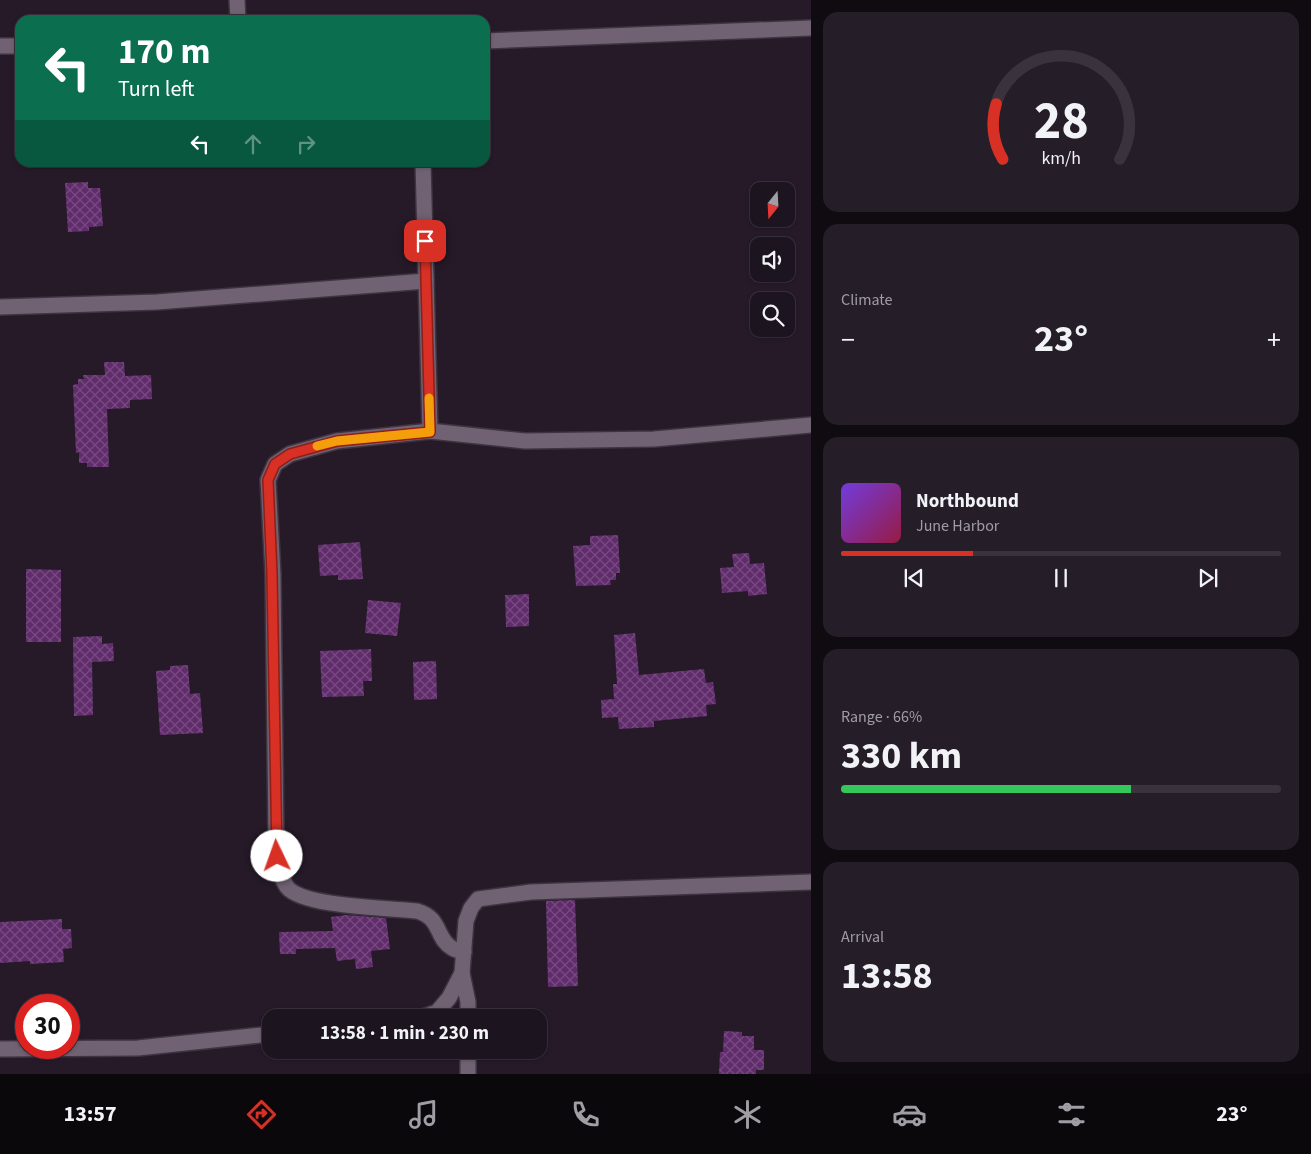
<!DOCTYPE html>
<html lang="en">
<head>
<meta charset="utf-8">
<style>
	body { margin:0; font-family:"Source Sans 3",sans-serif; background:#251d28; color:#f1f3f6; height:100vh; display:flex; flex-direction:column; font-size:19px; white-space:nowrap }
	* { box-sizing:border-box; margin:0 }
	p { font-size:16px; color:#a09ea4 }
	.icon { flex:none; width:28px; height:28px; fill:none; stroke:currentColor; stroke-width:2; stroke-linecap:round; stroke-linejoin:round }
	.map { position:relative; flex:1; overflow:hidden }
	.sheet { display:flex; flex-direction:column; gap:12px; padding:12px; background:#0f0b11; width:500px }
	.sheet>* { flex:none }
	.top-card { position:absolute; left:15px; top:15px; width:475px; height:152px; border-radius:15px; box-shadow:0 1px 4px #0004,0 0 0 1px #3a333d; background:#0b6e4f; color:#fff; overflow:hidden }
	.needle { width:32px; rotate:198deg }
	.tools { position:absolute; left:750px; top:182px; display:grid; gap:10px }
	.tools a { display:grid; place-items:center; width:45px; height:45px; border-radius:10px; background:#1c141f; box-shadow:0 1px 4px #0004,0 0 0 1px #3a333d; font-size:25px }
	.speed { position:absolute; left:15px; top:994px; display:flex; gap:10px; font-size:25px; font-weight:700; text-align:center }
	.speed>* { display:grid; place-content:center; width:65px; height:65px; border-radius:50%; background:#1c141f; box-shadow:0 1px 4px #0004,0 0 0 1px #3a333d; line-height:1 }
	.speed .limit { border:8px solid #d22; background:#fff; color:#111 }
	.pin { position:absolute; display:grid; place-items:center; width:42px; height:42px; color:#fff; margin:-21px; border-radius:10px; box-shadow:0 2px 8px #0006 }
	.me { position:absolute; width:55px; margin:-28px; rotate:357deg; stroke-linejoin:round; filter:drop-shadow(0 0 4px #0008) }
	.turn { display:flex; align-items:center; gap:18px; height:105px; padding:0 20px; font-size:22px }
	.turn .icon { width:65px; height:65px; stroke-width:2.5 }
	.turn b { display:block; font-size:35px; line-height:42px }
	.lanes { display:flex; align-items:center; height:48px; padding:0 20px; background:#0003; justify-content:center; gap:25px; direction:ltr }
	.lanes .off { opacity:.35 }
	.big { font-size:38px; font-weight:700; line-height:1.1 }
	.sheet .tile { flex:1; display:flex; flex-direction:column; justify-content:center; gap:8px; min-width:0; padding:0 18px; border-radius:15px; background:#251d28 }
	.sheet .dial { align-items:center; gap:0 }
	.dial svg { height:130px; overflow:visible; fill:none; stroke:#3a333d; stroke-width:7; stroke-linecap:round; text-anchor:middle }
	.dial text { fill:#f1f3f6; stroke:none }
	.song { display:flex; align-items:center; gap:15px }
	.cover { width:60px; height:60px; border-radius:8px; background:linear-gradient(135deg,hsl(260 70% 55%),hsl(340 70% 35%)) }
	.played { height:5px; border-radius:2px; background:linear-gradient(90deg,#d93025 30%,#3a333d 30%) }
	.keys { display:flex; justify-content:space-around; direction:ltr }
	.heat { display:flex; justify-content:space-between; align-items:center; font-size:28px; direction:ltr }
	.charge { height:8px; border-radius:4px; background:linear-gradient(90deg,#34c759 66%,#3a333d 0) }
	.trip { position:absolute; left:262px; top:1009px; width:285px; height:50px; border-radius:15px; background:#1c141f; box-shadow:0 1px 4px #0004,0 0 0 1px #3a333d; font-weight:700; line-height:50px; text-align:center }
	.tab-bar { display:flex; height:80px; justify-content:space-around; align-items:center; background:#0b080c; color:#a09ea4 }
	.tab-bar .icon { width:35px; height:35px }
	.tab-bar .current { color:#d93025 }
	.tab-bar b { font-size:22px; color:#f1f3f6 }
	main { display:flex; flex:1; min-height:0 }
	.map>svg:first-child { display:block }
</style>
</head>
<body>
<main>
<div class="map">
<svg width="811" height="1074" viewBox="0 0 811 1074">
	<defs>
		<pattern id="building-cross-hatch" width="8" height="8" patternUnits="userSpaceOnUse" patternTransform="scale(1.25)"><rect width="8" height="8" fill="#602c6b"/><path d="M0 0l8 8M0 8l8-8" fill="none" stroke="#774b81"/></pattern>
	</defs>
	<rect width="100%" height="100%" fill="#261a29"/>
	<g fill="url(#building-cross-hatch)">
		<path d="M 88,182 L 88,188 L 100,188 L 103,226 L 89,227 L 89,231 L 68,232 L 65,183 Z"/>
		<path d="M 104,362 L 124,362 L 125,376 L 151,375 L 152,399 L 130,400 L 130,408 L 107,409 L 109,467 L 87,467 L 87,463 L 79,463 L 79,452 L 76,453 L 73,385 L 78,384 L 78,379 L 84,379 L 83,375 L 105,375 Z"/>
		<path d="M 618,535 L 620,573 L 616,573 L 616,580 L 610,580 L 611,585 L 576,586 L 573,546 L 590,545 L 590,536 Z"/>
		<path d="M 360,542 L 363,579 L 338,580 L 338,575 L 320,576 L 318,545 Z"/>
		<path d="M 749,553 L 750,564 L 764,563 L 767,594 L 748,596 L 748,591 L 722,593 L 720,568 L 734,567 L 732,554 Z"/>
		<path d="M 26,569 L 61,570 L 61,642 L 26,642 Z"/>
		<path d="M 529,594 L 529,626 L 506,627 L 505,595 Z"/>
		<path d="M 368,600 L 401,603 L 397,636 L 365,633 Z"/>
		<path d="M 635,633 L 639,675 L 704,669 L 706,683 L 713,682 L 716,704 L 706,705 L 707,716 L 654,721 L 654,727 L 619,729 L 618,717 L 602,718 L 601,700 L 614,699 L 613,684 L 617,684 L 614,635 Z"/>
		<path d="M 102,636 L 102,644 L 113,643 L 114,661 L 92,662 L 93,715 L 74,716 L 73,637 Z"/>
		<path d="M 371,649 L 372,681 L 363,681 L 364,696 L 322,697 L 320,651 Z"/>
		<path d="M 436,661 L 437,699 L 414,700 L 413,662 Z"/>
		<path d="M 188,665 L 190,694 L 200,693 L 203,733 L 160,735 L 156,671 L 170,670 L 170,666 Z"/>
		<path d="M 575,900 L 578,986 L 548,987 L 546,901 Z"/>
		<path d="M 346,915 L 386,918 L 390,949 L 371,951 L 373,967 L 356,969 L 355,959 L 337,961 L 335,948 L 296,949 L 296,954 L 280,954 L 279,932 L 333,931 L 331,917 Z"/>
		<path d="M 62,919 L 62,929 L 71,929 L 72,948 L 63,949 L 64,962 L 30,964 L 30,961 L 0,963 L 0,922 Z"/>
		<path d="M 724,1031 L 742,1032 L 742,1036 L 754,1036 L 754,1050 L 764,1050 L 764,1070 L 756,1070 L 756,1074 L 719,1074 L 720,1052 L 723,1052 Z"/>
	</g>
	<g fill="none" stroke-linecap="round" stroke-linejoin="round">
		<defs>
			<g id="street">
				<path d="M 237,0 L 238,20"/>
				<path d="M 485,41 L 811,28"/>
				<path d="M 0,46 L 20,46"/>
				<path d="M 423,162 L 430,431"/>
				<path d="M 0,307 L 157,302 L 426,281"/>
				<path d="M 464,952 C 460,951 455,950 452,948 C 435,938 442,918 417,911 C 391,908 302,907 287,887 C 277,872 277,857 276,839 L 273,574 L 268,480 L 275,464 L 290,454 L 337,441 L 430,431 L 525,441 L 654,439 L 811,425"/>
				<path d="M 420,1018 L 437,1012 L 449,998 L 462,973"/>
				<path d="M 468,1018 L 468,1002 L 462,973 L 466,921 L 471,908 L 478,899 L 531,892 L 811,882"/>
				<path d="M 0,1049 L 138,1048 L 271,1034"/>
				<path d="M 468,1050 L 468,1074"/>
			</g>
		</defs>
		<use href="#street" stroke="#3d343f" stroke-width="18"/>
		<use href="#street" stroke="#706173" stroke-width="15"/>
	</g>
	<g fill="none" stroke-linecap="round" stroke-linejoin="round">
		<defs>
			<path id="route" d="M 277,856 L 272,574 L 268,480 L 275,464 L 290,454 L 337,441 L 430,432 L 425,241"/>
		</defs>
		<use href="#route" stroke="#8d1f18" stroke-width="12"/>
		<use href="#route" stroke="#d93025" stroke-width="9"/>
		<path stroke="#f59e0b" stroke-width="9" d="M 317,446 L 337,441 L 430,432 L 429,398"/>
	</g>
</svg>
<div class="tools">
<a><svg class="needle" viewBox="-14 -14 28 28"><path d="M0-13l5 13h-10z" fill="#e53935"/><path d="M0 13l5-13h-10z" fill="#a09ea4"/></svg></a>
<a><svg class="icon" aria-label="sound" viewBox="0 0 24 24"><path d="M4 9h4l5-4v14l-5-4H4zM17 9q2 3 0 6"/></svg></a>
<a><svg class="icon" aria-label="search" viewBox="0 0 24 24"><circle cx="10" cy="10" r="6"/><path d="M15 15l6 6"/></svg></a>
</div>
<div class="speed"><div class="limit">30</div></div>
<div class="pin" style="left:425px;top:241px;background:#d93025"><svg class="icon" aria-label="arrive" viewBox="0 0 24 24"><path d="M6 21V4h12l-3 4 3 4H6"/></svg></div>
<svg class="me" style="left:277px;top:856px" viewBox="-20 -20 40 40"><circle r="19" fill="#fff"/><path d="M0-13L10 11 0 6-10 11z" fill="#d93025"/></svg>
<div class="trip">13:58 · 1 min · 230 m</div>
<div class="top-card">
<div class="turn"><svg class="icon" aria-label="left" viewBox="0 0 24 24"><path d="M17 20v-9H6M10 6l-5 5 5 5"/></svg><div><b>170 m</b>Turn left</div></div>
<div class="lanes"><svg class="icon" aria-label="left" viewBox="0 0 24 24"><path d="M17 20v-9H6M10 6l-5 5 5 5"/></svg><svg class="icon off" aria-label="ahead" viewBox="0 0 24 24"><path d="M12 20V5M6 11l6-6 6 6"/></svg><svg class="icon off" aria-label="right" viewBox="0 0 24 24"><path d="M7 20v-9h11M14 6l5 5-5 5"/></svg></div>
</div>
</div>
<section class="sheet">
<div class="tile dial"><svg viewBox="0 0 100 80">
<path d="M14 69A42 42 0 1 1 86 69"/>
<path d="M14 69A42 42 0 0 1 10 35" stroke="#d93025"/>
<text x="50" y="56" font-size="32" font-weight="700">28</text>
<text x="50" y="72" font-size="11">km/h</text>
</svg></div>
<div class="tile"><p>Climate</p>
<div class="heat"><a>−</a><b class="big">23°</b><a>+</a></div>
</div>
<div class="tile">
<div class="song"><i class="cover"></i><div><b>Northbound</b><p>June Harbor</p></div></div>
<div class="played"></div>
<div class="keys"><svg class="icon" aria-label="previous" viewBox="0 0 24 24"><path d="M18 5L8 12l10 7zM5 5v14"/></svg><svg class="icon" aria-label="pause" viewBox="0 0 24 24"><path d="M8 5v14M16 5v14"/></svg><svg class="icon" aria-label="next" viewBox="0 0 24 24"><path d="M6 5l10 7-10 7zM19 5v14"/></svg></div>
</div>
<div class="tile"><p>Range · 66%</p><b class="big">330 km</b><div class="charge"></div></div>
<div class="tile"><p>Arrival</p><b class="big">13:58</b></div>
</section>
</main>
<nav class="tab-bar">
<b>13:57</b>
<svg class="icon current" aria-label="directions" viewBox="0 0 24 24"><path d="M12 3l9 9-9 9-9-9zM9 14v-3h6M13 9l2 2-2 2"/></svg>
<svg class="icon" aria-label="music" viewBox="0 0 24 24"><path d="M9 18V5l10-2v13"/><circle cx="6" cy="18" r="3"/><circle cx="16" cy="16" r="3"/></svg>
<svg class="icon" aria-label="phone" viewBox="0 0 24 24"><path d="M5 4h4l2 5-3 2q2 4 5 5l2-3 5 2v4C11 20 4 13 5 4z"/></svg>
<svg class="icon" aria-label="climate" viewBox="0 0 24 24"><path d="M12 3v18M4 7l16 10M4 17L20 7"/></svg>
<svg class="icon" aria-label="car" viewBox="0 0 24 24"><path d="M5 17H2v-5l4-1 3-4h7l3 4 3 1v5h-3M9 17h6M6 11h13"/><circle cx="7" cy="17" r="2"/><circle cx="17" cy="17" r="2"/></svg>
<svg class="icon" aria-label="filters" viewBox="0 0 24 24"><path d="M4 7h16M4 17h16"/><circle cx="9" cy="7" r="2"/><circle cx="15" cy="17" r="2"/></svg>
<b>23°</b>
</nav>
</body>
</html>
